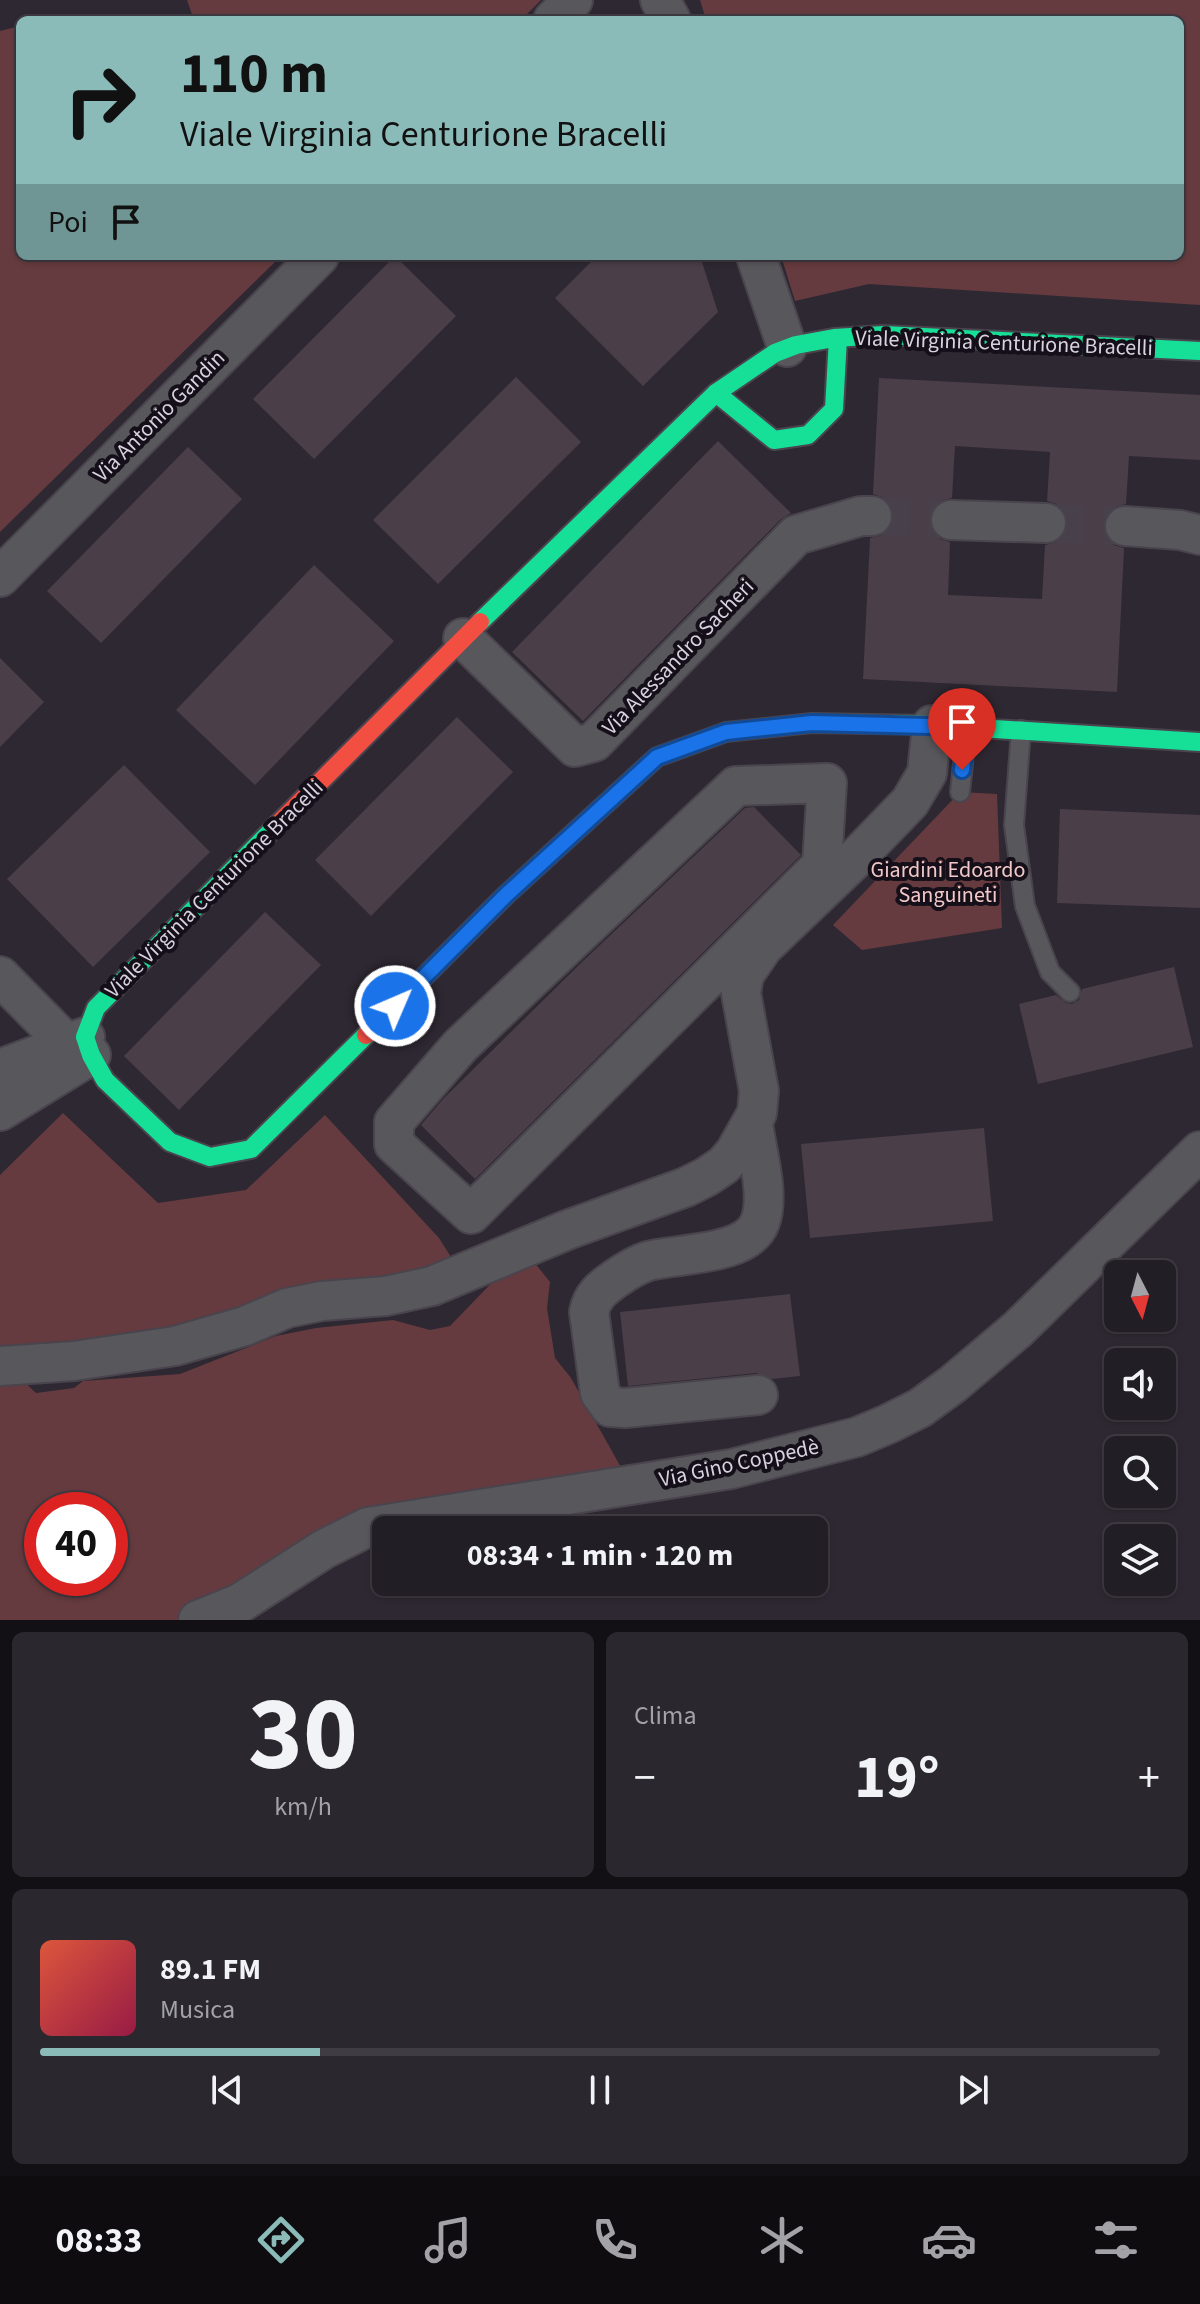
<!DOCTYPE html>
<html lang="it">
<head>
<meta charset="utf-8">
<style>
	body { margin:0; font-family:"Source Sans 3",sans-serif; background:#2a272e; color:#f1f3f6; height:100vh; display:flex; flex-direction:column; font-size:30px; white-space:nowrap }
	* { box-sizing:border-box; margin:0 }
	p { font-size:26px; color:#a2a2a7 }
	.icon { flex:none; width:44px; height:44px; fill:none; stroke:currentColor; stroke-width:2; stroke-linecap:round; stroke-linejoin:round }
	.map { position:relative; height:1620px; overflow:hidden }
	.side { display:flex; flex-direction:column; gap:12px; padding:12px; background:#131015; flex:1 }
	.side>* { flex:none }
	.banner { position:absolute; left:16px; top:16px; width:1168px; height:244px; border-radius:12px; box-shadow:0 2px 6px #0004,0 0 0 2px #3f3c43; background:#8bbbb9; color:#111; overflow:hidden }
	.needle { width:52px; rotate:174deg }
	.fabs { position:absolute; left:1104px; top:1260px; display:grid; gap:16px }
	.fabs a { display:grid; place-items:center; width:72px; height:72px; border-radius:12px; background:#221e26; box-shadow:0 2px 6px #0004,0 0 0 2px #3f3c43; font-size:40px }
	.speed { position:absolute; left:24px; top:1492px; display:flex; gap:16px; font-size:40px; font-weight:700; text-align:center }
	.speed>* { display:grid; place-content:center; width:104px; height:104px; border-radius:50%; background:#221e26; box-shadow:0 2px 6px #0004,0 0 0 2px #3f3c43; line-height:1 }
	.speed .limit { border:12px solid #d22; background:#fff; color:#111 }
	.pin { position:absolute; display:grid; place-items:center; width:68px; height:68px; color:#fff; margin:-82px -34px; border-radius:50% 50% 50% 0; rotate:-45deg; box-shadow:0 0 8px #0007 }
	.pin .icon { rotate:45deg }
	.me { position:absolute; width:88px; margin:-44px; rotate:45deg; stroke-linejoin:round; filter:drop-shadow(0 0 6px #0008) }
	.turn { display:flex; align-items:center; gap:28px; height:168px; padding:0 32px; font-size:36px }
	.turn .icon { width:104px; height:104px; stroke-width:2.5 }
	.turn b { display:block; font-size:56px; line-height:68px }
	.then { display:flex; align-items:center; height:76px; padding:0 32px; background:#0003; gap:16px; font-size:30px }
	.big { font-size:60px; font-weight:700; line-height:1.1 }
	.side .card { flex:1; display:flex; flex-direction:column; justify-content:center; gap:12px; min-width:0; padding:0 28px; border-radius:12px; background:#2a272e }
	.side .dial { align-items:center; gap:0 }
	.dial b { font-size:104px; line-height:1 }
	.song { display:flex; align-items:center; gap:24px }
	.cover { width:96px; height:96px; border-radius:12px; background:linear-gradient(135deg,hsl(10 70% 55%),hsl(340 70% 35%)) }
	.played { height:8px; border-radius:4px; background:linear-gradient(90deg,#8bbbb9 25%,#3f3c43 25%) }
	.keys { display:flex; justify-content:space-around; direction:ltr }
	.heat { display:flex; justify-content:space-between; align-items:center; font-size:44px; direction:ltr }
	.side .tiles { flex:1; display:grid; gap:12px; grid-template-columns:1fr 1fr }
	.card:last-child { grid-column:span 2 }
	.trip { position:absolute; left:372px; top:1516px; width:456px; height:80px; border-radius:12px; background:#221e26; box-shadow:0 2px 6px #0004,0 0 0 2px #3f3c43; font-weight:700; line-height:80px; text-align:center }
	.tab-bar { display:flex; height:128px; justify-content:space-around; align-items:center; background:#0e0c0f; color:#a2a2a7 }
	.tab-bar .icon { width:56px; height:56px }
	.tab-bar .on { color:#8bbbb9 }
	.tab-bar b { font-size:36px; color:#f1f3f6 }
	.map>svg:first-child { display:block }
</style>
</head>
<body>
<div class="map">
<svg width="1200" height="1620" viewBox="0 0 1200 1620">
	<rect width="100%" height="100%" fill="#2e2832"/>
	<g fill="#653b3f" fill-rule="evenodd">
		<path d="M 187,0 L 541,0 L 521,20 L 194,20 Z"/>
		<path d="M 700,0 L 1200,0 L 1200,305 L 869,284 L 795,301 L 781,256 L 1180,256 L 1180,20 L 706,20 Z"/>
		<path d="M 20,26 L 20,256 L 281,256 L 0,532 L 0,31 Z"/>
		<path d="M 960,792 L 997,794 L 1002,928 L 862,950 L 833,925 Z"/>
		<path d="M 63,1113 L 158,1203 L 246,1190 L 325,1115 L 439,1238 L 456,1265 L 199,1333 L 0,1357 L 0,1175 Z"/>
		<path d="M 534,1262 L 550,1282 L 547,1308 L 555,1358 L 571,1378 L 623,1471 L 476,1495 L 181,1620 L 0,1620 L 0,1381 L 20,1378 L 36,1393 L 74,1388 L 83,1381 L 180,1374 L 276,1336 L 316,1328 L 393,1320 L 430,1330 L 450,1326 L 508,1266 ZM 42,1510 L 110,1510 L 110,1578 L 42,1578 Z"/>
	</g>
	<g fill="#4a3e49" fill-rule="evenodd">
		<path d="M 395,256 L 456,316 L 314,459 L 253,399 Z"/>
		<path d="M 597,256 L 700,256 L 718,312 L 643,386 L 555,298 Z"/>
		<path d="M 516,377 L 581,442 L 438,584 L 373,520 Z"/>
		<path d="M 879,378 L 1200,395 L 1200,460 L 1129,456 L 1126,504 L 1115,507 L 1106,514 L 1103,524 L 1106,536 L 1113,545 L 1124,548 L 1117,692 L 863,679 L 870,538 L 884,535 L 891,526 L 894,517 L 891,504 L 882,497 L 873,494 ZM 955,446 L 1050,452 L 1047,501 L 1057,504 L 1065,512 L 1068,524 L 1065,534 L 1057,542 L 1045,545 L 1042,599 L 948,595 L 950,542 L 940,539 L 932,531 L 929,519 L 932,509 L 940,501 L 952,498 Z"/>
		<path d="M 718,441 L 791,513 L 780,520 L 583,721 L 512,652 Z"/>
		<path d="M 188,447 L 242,499 L 101,643 L 47,591 Z"/>
		<path d="M 314,565 L 394,641 L 255,785 L 176,710 Z"/>
		<path d="M 0,658 L 44,702 L 0,747 Z"/>
		<path d="M 457,717 L 513,772 L 371,916 L 315,860 Z"/>
		<path d="M 124,765 L 210,852 L 93,967 L 7,879 Z"/>
		<path d="M 754,807 L 801,855 L 475,1179 L 421,1125 L 443,1099 L 583,961 L 745,808 Z"/>
		<path d="M 1060,809 L 1200,815 L 1200,908 L 1057,903 Z"/>
		<path d="M 265,912 L 321,965 L 179,1110 L 124,1056 Z"/>
		<path d="M 1174,967 L 1193,1047 L 1038,1084 L 1019,1004 L 1056,995 L 1066,1003 L 1072,1004 L 1079,1000 L 1082,989 Z"/>
		<path d="M 984,1128 L 993,1221 L 810,1238 L 801,1144 Z"/>
		<path d="M 790,1294 L 800,1376 L 772,1379 L 756,1373 L 628,1386 L 620,1312 Z"/>
	</g>
	<g fill="none" stroke-linecap="round" stroke-linejoin="round">
		<g stroke="#48414c" stroke-width="38" stroke-dasharray="38 19" stroke-linecap="butt">
			<path d="M 872,516 L 951,520"/>
			<path d="M 1046,523 L 1125,526"/>
		</g>
		<defs>
			<g id="lane">
				<path d="M 1021,730 L 1014,825 L 1025,906 L 1050,972 L 1070,992"/>
				<path d="M 960,792 L 967,727"/>
			</g>
			<g id="street">
				<path d="M 660,0 L 671,20"/>
				<path d="M 553,20 L 573,0"/>
				<path d="M 756,256 L 787,347"/>
				<path d="M 951,520 L 1046,523"/>
				<path d="M 1125,526 L 1180,530 L 1200,535"/>
				<path d="M 0,577 L 319,256"/>
				<path d="M 463,638 L 575,747 L 594,742 L 796,535 L 861,516 L 872,516"/>
				<path d="M 827,783 L 822,865 L 471,1214 L 394,1144 L 394,1122 L 460,1046 L 736,786 Z"/>
				<path d="M 0,976 L 67,1044"/>
				<path d="M 0,1069 L 85,1037"/>
				<path d="M 0,1111 L 91,1055"/>
				<path d="M 753,1124 C 757,1152 770,1196 760,1222 C 748,1256 678,1253 648,1261 C 636,1265 625,1272 615,1279 C 602,1288 592,1296 589,1312 L 600,1393 L 610,1407 L 625,1408 L 758,1395"/>
				<path d="M 0,1366 L 74,1361 L 175,1346 L 245,1326 L 287,1308 L 322,1301 L 386,1296 L 432,1286 L 567,1230 L 686,1187 L 706,1177 L 724,1165 L 735,1152 L 757,1113 L 759,1091 L 741,993 L 744,975 L 763,947 L 853,861 L 910,802 L 927,773 L 932,725"/>
				<path d="M 198,1620 L 240,1603 L 324,1549 L 368,1527 L 731,1469 L 857,1437 L 888,1424 L 920,1408 L 953,1384 L 1018,1329 L 1200,1151"/>
			</g>
			<g id="fast">
				<path d="M 716,393 L 774,440 L 808,435 L 834,409 L 838,338"/>
				<path d="M 480,622 L 716,393 L 775,353 L 796,345 L 834,338 L 884,335 L 1200,351"/>
				<path d="M 634,778 L 657,757 L 726,732 L 812,723 L 932,725 L 1200,742"/>
				<path d="M 278,824 L 96,1008 L 85,1037 L 91,1055 L 105,1080 L 170,1142 L 210,1157 L 251,1149 L 366,1035"/>
			</g>
			<g id="jam">
				<path d="M 278,824 L 480,622"/>
				<path d="M 366,1035 L 506,895 L 634,778"/>
			</g>
		</defs>
		<use href="#lane" stroke="#49444d" stroke-width="22"/>
		<use href="#street" stroke="#49444d" stroke-width="42"/>
		<use href="#fast" stroke="#49444d" stroke-width="22"/>
		<use href="#jam" stroke="#49444d" stroke-width="22"/>
		<use href="#lane" stroke="#58585c" stroke-width="18"/>
		<use href="#street" stroke="#58585c" stroke-width="38"/>
		<use href="#fast" stroke="#16e098" stroke-width="18"/>
		<use href="#jam" stroke="#f24e42" stroke-width="18"/>
	</g>
	<g fill="none" stroke-linecap="round" stroke-linejoin="round">
		<defs>
			<path id="route" d="M 395,1006 L 506,895 L 657,757 L 726,732 L 812,723 L 967,727 L 962,770"/>
		</defs>
		<use href="#route" stroke="#114b97" stroke-width="20"/>
		<use href="#route" stroke="#1a73e8" stroke-width="14"/>
	</g>
	<g text-anchor="middle" dominant-baseline="central" stroke-width="8" stroke-linejoin="round" paint-order="stroke">
		<g font-size="22" fill="#d8d1de" stroke="#140f18">
			<text transform="translate(1004 343) rotate(2)">Viale Virginia Centurione Bracelli</text>
			<text transform="translate(159 416) rotate(-45)">Via Antonio Gandin</text>
			<text transform="translate(678 657) rotate(-46)">Via Alessandro Sacheri</text>
			<text transform="translate(214 889) rotate(-45)">Viale Virginia Centurione Bracelli</text>
			<text transform="translate(739 1463) rotate(-12)">Via Gino Coppedè</text>
		</g>
		<g font-size="22" fill="#f2c8c8" stroke="#140f18">
			<text x="948" y="870">Giardini Edoardo<tspan x="948" dy="25">Sanguineti</tspan></text>
		</g>
	</g>
</svg>
<div class="fabs">
<a><svg class="needle" viewBox="-14 -14 28 28"><path d="M0-13l5 13h-10z" fill="#e53935"/><path d="M0 13l5-13h-10z" fill="#a2a2a7"/></svg></a>
<a><svg class="icon" aria-label="sound" viewBox="0 0 24 24"><path d="M4 9h4l5-4v14l-5-4H4zM17 9q2 3 0 6"/></svg></a>
<a><svg class="icon" aria-label="search" viewBox="0 0 24 24"><circle cx="10" cy="10" r="6"/><path d="M15 15l6 6"/></svg></a>
<a><svg class="icon" aria-label="layers" viewBox="0 0 24 24"><path d="M12 4l9 5-9 5-9-5zM3 14l9 5 9-5"/></svg></a>
</div>
<div class="speed"><div class="limit">40</div></div>
<div class="pin" style="left:962px;top:770px;background:#d93025"><svg class="icon" aria-label="arrive" viewBox="0 0 24 24"><path d="M6 21V4h12l-3 4 3 4H6"/></svg></div>
<svg class="me" style="left:395px;top:1006px" viewBox="-20 -20 40 40"><circle r="17" fill="#1a73e8" stroke="#fff" stroke-width="3"/><path d="M0-11L8 9 0 5-8 9z" fill="#fff"/></svg>
<div class="trip">08:34 · 1 min · 120 m</div>
<div class="banner">
<div class="turn"><svg class="icon" aria-label="right" viewBox="0 0 24 24"><path d="M7 20v-9h11M14 6l5 5-5 5"/></svg><div><b>110 m</b>Viale Virginia Centurione Bracelli</div></div>
<div class="then">Poi<svg class="icon" aria-label="arrive" viewBox="0 0 24 24"><path d="M6 21V4h12l-3 4 3 4H6"/></svg></div>
</div>
</div>
<section class="side">
<div class="tiles">
<div class="card dial"><b>30</b><p>km/h</p></div>
<div class="card"><p>Clima</p>
<div class="heat"><a>−</a><b class="big">19°</b><a>+</a></div>
</div>
<div class="card">
<div class="song"><i class="cover"></i><div><b>89.1 FM</b><p>Musica</p></div></div>
<div class="played"></div>
<div class="keys"><svg class="icon" aria-label="previous" viewBox="0 0 24 24"><path d="M18 5L8 12l10 7zM5 5v14"/></svg><svg class="icon" aria-label="pause" viewBox="0 0 24 24"><path d="M8 5v14M16 5v14"/></svg><svg class="icon" aria-label="next" viewBox="0 0 24 24"><path d="M6 5l10 7-10 7zM19 5v14"/></svg></div>
</div>
</div>
</section>
<nav class="tab-bar">
<b>08:33</b>
<svg class="icon on" aria-label="directions" viewBox="0 0 24 24"><path d="M12 3l9 9-9 9-9-9zM9 14v-3h6M13 9l2 2-2 2"/></svg>
<svg class="icon" aria-label="music" viewBox="0 0 24 24"><path d="M9 18V5l10-2v13"/><circle cx="6" cy="18" r="3"/><circle cx="16" cy="16" r="3"/></svg>
<svg class="icon" aria-label="phone" viewBox="0 0 24 24"><path d="M5 4h4l2 5-3 2q2 4 5 5l2-3 5 2v4C11 20 4 13 5 4z"/></svg>
<svg class="icon" aria-label="climate" viewBox="0 0 24 24"><path d="M12 3v18M4 7l16 10M4 17L20 7"/></svg>
<svg class="icon" aria-label="car" viewBox="0 0 24 24"><path d="M5 17H2v-5l4-1 3-4h7l3 4 3 1v5h-3M9 17h6M6 11h13"/><circle cx="7" cy="17" r="2"/><circle cx="17" cy="17" r="2"/></svg>
<svg class="icon" aria-label="filters" viewBox="0 0 24 24"><path d="M4 7h16M4 17h16"/><circle cx="9" cy="7" r="2"/><circle cx="15" cy="17" r="2"/></svg>
</nav>
</body>
</html>
